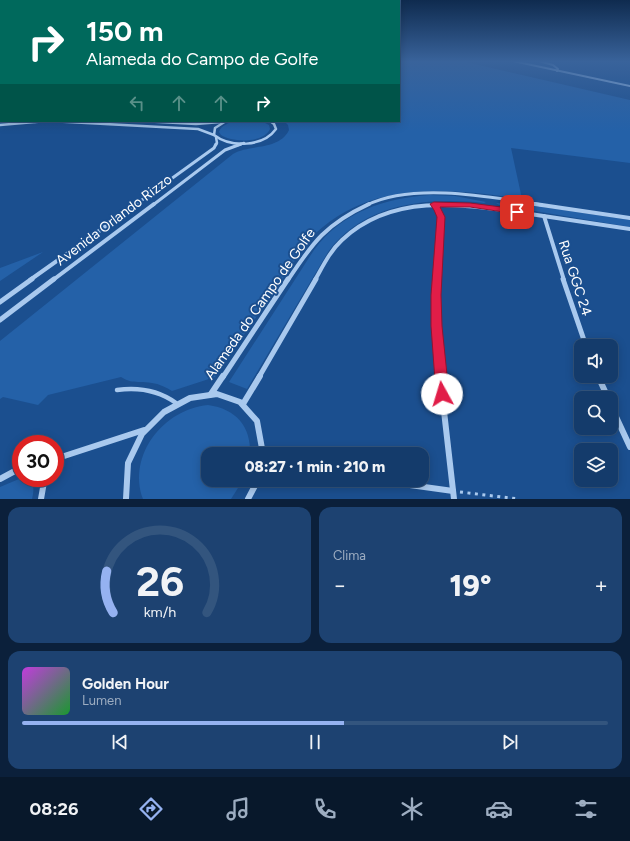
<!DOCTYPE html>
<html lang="pt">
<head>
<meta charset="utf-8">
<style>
	body { margin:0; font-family:Figtree,sans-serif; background:#1d4271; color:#f1f3f6; height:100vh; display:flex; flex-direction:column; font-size:15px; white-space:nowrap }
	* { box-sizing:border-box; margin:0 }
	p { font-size:13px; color:#9dadc1 }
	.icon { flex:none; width:22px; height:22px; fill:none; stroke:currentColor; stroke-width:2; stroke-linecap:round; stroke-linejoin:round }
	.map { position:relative; height:499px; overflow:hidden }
	.panel { display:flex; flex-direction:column; gap:8px; padding:8px; background:#0b203b; flex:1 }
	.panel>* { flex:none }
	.guide { position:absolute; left:0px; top:0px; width:400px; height:122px; box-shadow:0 2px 10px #0003,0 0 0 1px #33557e; background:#00695c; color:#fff; overflow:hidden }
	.controls { position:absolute; left:574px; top:339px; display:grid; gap:8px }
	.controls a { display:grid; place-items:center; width:44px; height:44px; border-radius:8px; background:#143b6b; box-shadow:0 2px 10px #0003,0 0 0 1px #33557e; font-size:20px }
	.speed { position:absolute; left:12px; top:435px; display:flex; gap:8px; font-size:20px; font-weight:700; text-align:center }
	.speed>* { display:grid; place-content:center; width:52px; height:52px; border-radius:50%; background:#143b6b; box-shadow:0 2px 10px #0003,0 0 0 1px #33557e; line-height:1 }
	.speed .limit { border:6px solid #d22; background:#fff; color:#111 }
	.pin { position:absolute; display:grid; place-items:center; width:34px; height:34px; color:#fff; margin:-17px; border-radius:8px; box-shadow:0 2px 6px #0006 }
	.me { position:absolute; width:44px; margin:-22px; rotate:354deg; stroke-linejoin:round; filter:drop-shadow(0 0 3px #0008) }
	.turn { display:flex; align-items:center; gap:14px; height:84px; padding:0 20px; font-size:18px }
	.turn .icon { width:52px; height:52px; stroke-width:2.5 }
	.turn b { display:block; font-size:28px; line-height:34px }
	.lanes { display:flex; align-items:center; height:38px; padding:0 20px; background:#0003; justify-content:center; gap:20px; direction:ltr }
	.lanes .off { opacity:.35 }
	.big { font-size:30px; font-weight:800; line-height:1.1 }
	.panel .widget { flex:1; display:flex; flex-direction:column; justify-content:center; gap:6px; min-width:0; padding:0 14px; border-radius:12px; background:#1d4271 }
	.panel .dial { align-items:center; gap:0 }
	.dial svg { height:104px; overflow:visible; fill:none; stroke:#33557e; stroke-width:7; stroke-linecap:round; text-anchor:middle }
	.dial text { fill:#f1f3f6; stroke:none }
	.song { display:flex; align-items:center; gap:12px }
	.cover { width:48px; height:48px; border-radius:6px; background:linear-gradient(135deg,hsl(290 70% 55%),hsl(130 70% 35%)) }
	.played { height:4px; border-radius:2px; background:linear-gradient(90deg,#95b2f1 55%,#33557e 55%) }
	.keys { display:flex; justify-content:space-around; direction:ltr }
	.heat { display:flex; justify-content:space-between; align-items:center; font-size:22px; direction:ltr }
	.panel .tiles { flex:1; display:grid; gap:8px; grid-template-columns:1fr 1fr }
	.widget:last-child { grid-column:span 2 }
	.trip { position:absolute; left:201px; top:447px; width:228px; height:40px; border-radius:12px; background:#143b6b; box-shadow:0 2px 10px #0003,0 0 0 1px #33557e; font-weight:800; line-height:40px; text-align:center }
	.menu { display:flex; height:64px; justify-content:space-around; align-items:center; background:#08182b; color:#9dadc1 }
	.menu .icon { width:28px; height:28px }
	.menu .current { color:#95b2f1 }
	.menu b { font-size:18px; color:#f1f3f6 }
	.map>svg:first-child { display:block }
</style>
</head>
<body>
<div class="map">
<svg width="630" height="499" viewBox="0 0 630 499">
	<rect width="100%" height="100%" fill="#1b4f8f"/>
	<g fill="#2461a8">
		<path d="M 399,61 L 462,61 L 630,100 L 630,163 L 511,148 L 522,199 C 447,188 367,179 309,240 L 215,377 L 172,391 C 166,387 159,384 152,383 C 138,380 134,385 121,377 L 48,395 L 38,405 L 3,397 L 0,399 L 0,341 L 233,154 C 249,144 279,151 289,130 L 288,125 L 284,121 L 399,121 Z"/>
		<path d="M 235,121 L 261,121 L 269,125 L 270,129 C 264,143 233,143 221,135 L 219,132 C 221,125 229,123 235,121 Z"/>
		<path d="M 430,195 L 455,196 L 486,202 L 484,203 C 427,197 364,203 328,252 L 247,389 L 229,382 L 314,250 C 342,212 385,198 430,195 Z"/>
		<path d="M 496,203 L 529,205 L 630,220 L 630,227 L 499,205 Z"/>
		<path d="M 43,252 L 0,281 L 0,268 Z"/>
		<path d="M 208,405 C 236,409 251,426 250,454 L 208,454 L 208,480 L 243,480 L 231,499 L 143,499 C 127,455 164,409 208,405 Z"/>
		<path d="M 19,479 C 34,480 35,486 32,499 L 0,499 L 0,487 Z"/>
	</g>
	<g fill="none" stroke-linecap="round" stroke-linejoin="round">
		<path stroke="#a9c9ee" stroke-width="3" stroke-dasharray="3 4.5" stroke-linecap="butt" d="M 460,492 L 519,499"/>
		<path stroke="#a9c9ee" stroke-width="4.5" d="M 117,390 C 139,387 158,390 176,403"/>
		<g stroke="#a9c9ee" stroke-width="2">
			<path d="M 513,61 L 630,86"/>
			<path d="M 539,61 L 553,65 L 558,69 L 557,71"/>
		</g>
		<g stroke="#a9c9ee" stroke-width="2.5">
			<path d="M 141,121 L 196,124 L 221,122"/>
			<path d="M 226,121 L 215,128 L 214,135 C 231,148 263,147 276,129 L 274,124 L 270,121"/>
			<path d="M 35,122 L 49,121 L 198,129 L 214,135"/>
			<path d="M 0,125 L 35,122"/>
			<path d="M 216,145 L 217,143 L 216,137"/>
			<path d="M 238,145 L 244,143"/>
		</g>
		<g stroke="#a9c9ee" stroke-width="3">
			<path d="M 135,205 L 214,148 L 216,144"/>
			<path d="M 153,205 L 225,150 L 241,144"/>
			<path d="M 367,205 C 414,182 491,197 542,205"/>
			<path d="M 432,205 L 439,205"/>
		</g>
		<g stroke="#a9c9ee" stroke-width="4">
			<path d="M 434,204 L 441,217 L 437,280"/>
			<path d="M 535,204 L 630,218"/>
			<path d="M 544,216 L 564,280"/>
			<path d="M 30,280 L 137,204"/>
			<path d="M 53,280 L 154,204"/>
			<path d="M 288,280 C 313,242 326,224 369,204"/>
			<path d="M 315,280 C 323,266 330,251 342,240 C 394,191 467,205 530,214 C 564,219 597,224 630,229"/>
		</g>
		<g stroke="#a9c9ee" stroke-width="5">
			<path d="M 437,279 L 436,326 L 440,377"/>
			<path d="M 563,279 L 586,346"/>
			<path d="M 0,302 L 32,279"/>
			<path d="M 0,320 L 54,279"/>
			<path d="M 223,377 L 288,279"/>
			<path d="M 259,377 L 316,279"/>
		</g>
		<g stroke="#a9c9ee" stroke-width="6">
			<path d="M 440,376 L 454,499"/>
			<path d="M 598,376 L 608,398"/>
			<path d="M 211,394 L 223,376"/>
			<path d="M 243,404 L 260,376"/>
			<path d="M 611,406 L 630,447"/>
			<path d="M 55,459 L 144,430"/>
			<path d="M 41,478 L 44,482 L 41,499"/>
			<path d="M 0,479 L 13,472 L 21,470"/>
			<path d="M 374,480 L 453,491"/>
			<path d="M 126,499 L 128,463 L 142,434 L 164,412 L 190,398 L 217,394 L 240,402 L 257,421 L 263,454"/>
			<path d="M 248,499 L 258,480"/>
		</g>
	</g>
	<linearGradient id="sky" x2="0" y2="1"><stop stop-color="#0f2b4f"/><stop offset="0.47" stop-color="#39639b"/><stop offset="1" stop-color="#39639b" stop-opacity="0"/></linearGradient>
	<rect width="630" height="131" fill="url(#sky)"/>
	<path fill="#e11d48" stroke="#92132f" d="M 434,202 L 470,203 L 517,209 L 521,212 L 517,214 L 470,207 L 440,207 L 445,217 L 441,295 L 442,326 L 449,394 L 447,398 L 442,400 L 437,398 L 436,394 L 431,326 L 431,295 L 437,217 L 434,210 L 430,204 Z"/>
	<g text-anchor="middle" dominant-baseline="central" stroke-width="4" stroke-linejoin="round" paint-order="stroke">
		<g font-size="14" fill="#fff" stroke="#1b4f8f">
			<text transform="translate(114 220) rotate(-37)">Avenida Orlando Rizzo</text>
			<text transform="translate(575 278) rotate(72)">Rua GGC 24</text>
			<text transform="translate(260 304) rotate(-55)">Alameda do Campo de Golfe</text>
		</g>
	</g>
</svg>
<div class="controls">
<a><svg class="icon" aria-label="sound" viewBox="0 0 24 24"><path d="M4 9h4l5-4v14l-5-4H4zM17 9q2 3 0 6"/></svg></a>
<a><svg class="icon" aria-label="search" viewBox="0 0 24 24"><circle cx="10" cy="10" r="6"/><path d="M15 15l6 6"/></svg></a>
<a><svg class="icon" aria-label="layers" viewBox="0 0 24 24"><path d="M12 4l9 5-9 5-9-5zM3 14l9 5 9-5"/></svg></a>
</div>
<div class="speed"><div class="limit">30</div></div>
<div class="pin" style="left:517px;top:212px;background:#d93025"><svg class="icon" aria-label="arrive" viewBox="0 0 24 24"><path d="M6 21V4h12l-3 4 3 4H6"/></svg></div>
<svg class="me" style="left:442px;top:394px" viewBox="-20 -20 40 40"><circle r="19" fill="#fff"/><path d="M0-13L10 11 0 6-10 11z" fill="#e11d48"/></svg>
<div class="trip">08:27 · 1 min · 210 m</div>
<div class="guide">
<div class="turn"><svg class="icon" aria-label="right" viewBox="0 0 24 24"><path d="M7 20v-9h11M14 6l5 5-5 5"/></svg><div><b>150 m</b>Alameda do Campo de Golfe</div></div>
<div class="lanes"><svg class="icon off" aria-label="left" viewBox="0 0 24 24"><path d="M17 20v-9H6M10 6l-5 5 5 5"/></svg><svg class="icon off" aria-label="ahead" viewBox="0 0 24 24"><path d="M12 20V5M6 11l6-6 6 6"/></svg><svg class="icon off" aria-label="ahead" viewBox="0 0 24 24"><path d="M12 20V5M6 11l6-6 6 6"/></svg><svg class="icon" aria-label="right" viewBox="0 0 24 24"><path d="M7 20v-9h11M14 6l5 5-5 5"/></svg></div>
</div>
</div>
<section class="panel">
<div class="tiles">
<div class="widget dial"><svg viewBox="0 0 100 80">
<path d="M14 69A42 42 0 1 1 86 69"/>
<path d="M14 69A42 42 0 0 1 9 37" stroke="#95b2f1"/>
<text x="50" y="56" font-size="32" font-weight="700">26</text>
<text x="50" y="72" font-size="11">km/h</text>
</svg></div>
<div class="widget"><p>Clima</p>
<div class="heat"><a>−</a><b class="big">19°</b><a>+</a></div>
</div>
<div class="widget">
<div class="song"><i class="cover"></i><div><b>Golden Hour</b><p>Lumen</p></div></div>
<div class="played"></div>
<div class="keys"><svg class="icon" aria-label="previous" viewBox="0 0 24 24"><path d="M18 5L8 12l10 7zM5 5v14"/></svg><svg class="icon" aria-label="pause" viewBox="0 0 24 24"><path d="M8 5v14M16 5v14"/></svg><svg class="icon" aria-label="next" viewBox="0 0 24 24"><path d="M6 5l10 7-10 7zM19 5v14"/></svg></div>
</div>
</div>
</section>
<nav class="menu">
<b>08:26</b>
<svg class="icon current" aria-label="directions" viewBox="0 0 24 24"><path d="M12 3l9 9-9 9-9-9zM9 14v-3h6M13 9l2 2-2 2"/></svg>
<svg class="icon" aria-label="music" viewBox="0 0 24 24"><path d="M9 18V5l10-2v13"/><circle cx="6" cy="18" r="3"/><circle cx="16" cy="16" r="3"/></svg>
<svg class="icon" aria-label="phone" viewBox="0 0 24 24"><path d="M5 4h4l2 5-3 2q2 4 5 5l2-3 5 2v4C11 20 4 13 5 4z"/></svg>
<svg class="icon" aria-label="climate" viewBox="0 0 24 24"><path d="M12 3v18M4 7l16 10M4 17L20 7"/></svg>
<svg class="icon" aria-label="car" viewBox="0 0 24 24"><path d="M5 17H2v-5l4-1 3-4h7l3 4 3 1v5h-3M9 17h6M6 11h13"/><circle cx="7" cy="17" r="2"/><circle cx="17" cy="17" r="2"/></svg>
<svg class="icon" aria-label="filters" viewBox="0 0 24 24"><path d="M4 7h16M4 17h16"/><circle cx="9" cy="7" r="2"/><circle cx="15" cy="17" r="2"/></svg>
</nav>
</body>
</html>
